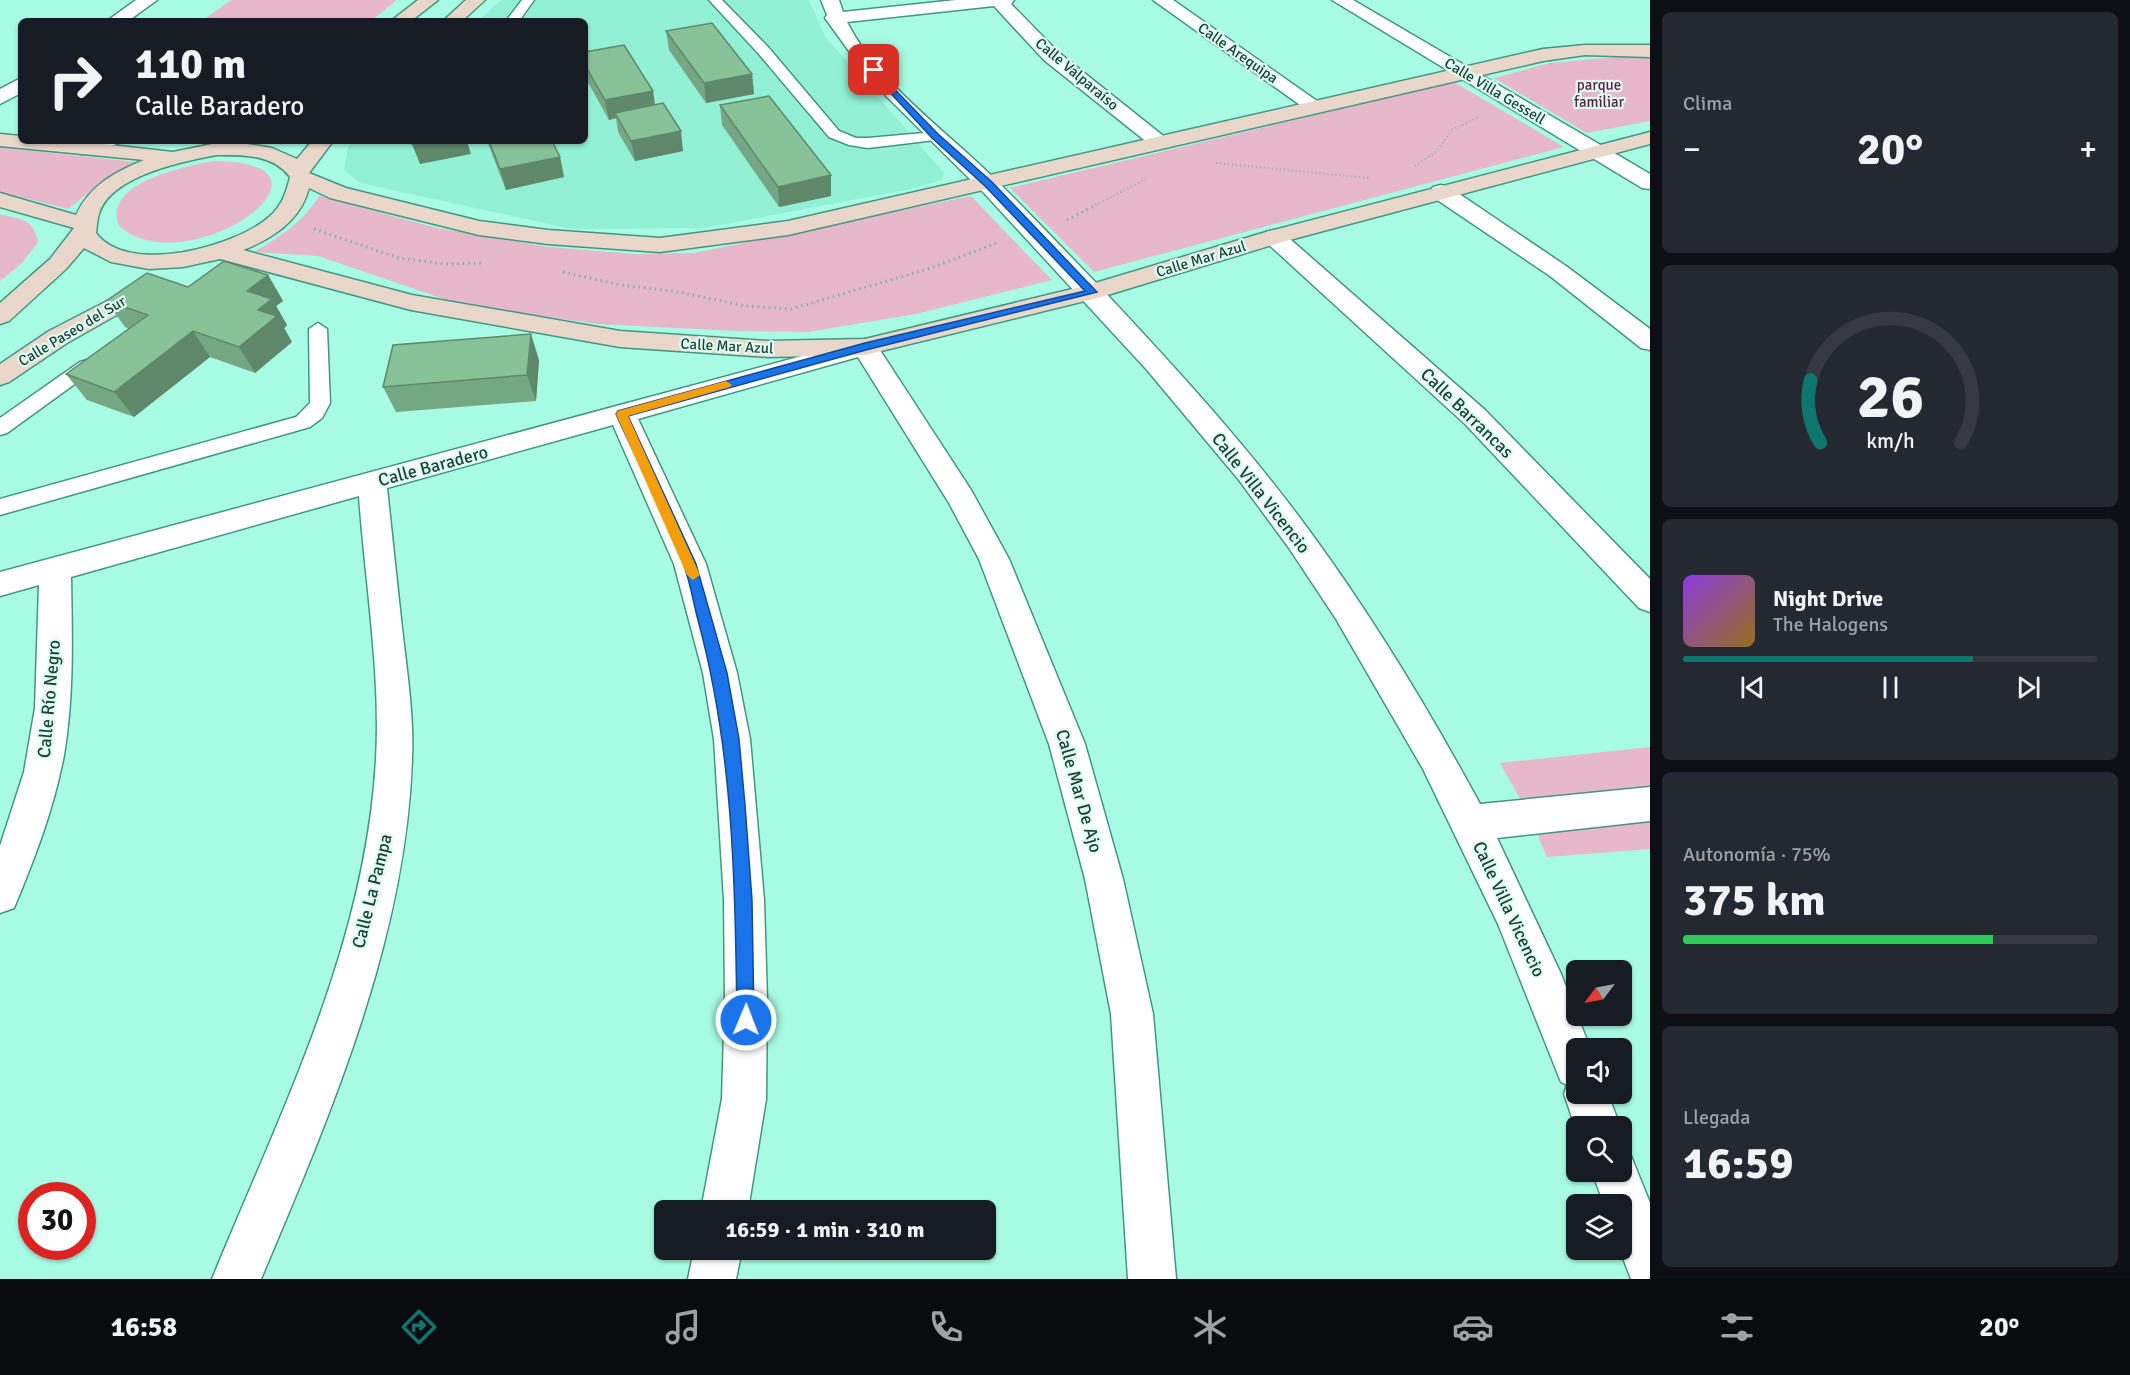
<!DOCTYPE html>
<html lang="es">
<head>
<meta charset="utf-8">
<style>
	body { margin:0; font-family:Signika,sans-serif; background:#242831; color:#f1f3f6; height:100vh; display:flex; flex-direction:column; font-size:22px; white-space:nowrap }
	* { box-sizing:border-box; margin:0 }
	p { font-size:20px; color:#9ea1a6 }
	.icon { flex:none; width:33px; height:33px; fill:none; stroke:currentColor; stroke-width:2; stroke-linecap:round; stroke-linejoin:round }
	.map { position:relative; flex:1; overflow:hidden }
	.sheet { display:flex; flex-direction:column; gap:12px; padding:12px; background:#0d0f14; width:480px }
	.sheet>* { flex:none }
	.hud { position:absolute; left:18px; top:18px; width:570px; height:126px; border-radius:9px; box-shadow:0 2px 4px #0004; background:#171b24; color:#f1f3f6; overflow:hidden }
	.needle { width:39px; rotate:238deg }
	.buttons { position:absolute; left:1566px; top:960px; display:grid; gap:12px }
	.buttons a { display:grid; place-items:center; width:66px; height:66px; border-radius:9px; background:#171b24; box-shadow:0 2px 4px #0004; font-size:30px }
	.speed { position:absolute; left:18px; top:1182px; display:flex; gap:12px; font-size:30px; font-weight:700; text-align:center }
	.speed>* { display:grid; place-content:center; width:78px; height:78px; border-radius:50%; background:#171b24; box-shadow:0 2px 4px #0004; line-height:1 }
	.speed .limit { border:9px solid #d22; background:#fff; color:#111 }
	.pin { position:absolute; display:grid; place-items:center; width:51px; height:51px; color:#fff; margin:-26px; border-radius:12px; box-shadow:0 3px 9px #0006 }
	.me { position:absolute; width:66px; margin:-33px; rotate:1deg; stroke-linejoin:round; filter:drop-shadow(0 0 4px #0008) }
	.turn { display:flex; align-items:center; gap:21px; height:126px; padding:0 18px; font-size:27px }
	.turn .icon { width:78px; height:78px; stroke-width:2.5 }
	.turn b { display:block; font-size:42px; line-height:51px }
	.big { font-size:45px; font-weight:700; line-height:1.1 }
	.sheet .widget { flex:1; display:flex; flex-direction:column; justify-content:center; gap:9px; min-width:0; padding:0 21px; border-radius:9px; background:#242831 }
	.sheet .dial { align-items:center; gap:0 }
	.dial svg { height:156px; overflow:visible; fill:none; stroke:#363941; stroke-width:7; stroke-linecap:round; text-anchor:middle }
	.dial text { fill:#f1f3f6; stroke:none }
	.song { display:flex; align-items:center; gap:18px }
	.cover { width:72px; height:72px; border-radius:9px; background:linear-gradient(135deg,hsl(270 70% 55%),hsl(40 70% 35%)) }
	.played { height:6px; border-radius:3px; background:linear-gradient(90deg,#0f766e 70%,#363941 70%) }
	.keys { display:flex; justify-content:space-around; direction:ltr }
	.heat { display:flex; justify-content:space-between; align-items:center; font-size:33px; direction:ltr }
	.charge { height:9px; border-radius:4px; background:linear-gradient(90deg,#34c759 75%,#363941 0) }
	.trip { position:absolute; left:654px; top:1200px; width:342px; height:60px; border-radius:9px; background:#171b24; box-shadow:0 2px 4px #0004; font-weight:700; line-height:60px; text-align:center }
	.dock { display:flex; height:96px; justify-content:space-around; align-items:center; background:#090b0e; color:#9ea1a6 }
	.dock .icon { width:42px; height:42px }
	.dock .on { color:#0f766e }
	.dock b { font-size:27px; color:#f1f3f6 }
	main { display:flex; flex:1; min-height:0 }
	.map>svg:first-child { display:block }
</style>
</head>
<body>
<main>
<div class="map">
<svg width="1650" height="1279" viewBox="0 0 1650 1279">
	<rect width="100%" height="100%" fill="#a8fce3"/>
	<path fill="#92f0d4" d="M 501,0 L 809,0 L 825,36 L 944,173 L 942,180 L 906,190 L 704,228 L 572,229 L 360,183 L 344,170 L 348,147 L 354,141 L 585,141 L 585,21 L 478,21 Z"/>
	<g fill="#e7b7ca">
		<path d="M 231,0 L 397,0 L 371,21 L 202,21 Z"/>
		<path d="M 1617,57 L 1650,58 L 1650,121 L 1587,133 L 1494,78 L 1550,63 Z"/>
		<path d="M 1454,82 L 1564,147 L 1094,272 L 1010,188 Z"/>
		<path d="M 0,147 L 144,163 L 111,175 L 68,209 L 0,192 Z"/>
		<path d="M 215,161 C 360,163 189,285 120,227 C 98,184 187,165 215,161 Z"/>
		<path d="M 319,196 L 437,228 L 549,247 L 634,254 L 694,253 L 971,196 L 1052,280 L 916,314 L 808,332 L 734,331 L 598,324 L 521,313 L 447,300 L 318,256 L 254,252 C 281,236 302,223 319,196 Z"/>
		<path d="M 0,214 C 21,220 33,218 38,242 L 22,263 L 0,281 Z"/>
		<path d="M 1650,747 L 1650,849 L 1547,857 L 1529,815 L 1500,763 Z"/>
	</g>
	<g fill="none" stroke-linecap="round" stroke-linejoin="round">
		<defs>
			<g id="lane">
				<path d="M 522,0 L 534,0 L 519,21 L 506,21 Z"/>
				<path d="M 709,0 L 722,0 L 768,47 L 839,131 L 856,138 L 868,138 L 935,132 L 942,136 L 935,140 L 868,148 L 849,145 L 829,137 L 758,53 Z"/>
				<path d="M 94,141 L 119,141 L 117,144 L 81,154 L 73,149 L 76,146 Z"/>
				<path d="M 318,323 L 327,329 L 330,403 L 322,418 L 310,427 L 0,515 L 0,499 L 296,417 L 310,403 L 309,329 Z"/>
				<path d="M 87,360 L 94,362 L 97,366 L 94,370 L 7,433 L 0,435 L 0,418 L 80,362 Z"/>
			</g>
			<g id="street">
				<path d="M 136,0 L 157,0 L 128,21 L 107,21 Z"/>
				<path d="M 821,0 L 839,0 L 843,12 L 956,0 L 1014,0 L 1011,4 L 1058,52 L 1167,139 L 1170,143 L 1167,147 L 1153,147 L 1044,60 L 994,6 L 847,22 C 875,78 933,121 978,163 C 1020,202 1059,245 1099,286 C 1173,365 1247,445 1311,533 C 1374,619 1429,710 1480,804 L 1650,787 L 1650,821 L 1497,838 L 1561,974 L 1590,1048 L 1576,1048 L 1576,1094 L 1608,1094 L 1620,1126 L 1576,1129 L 1564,1094 L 1567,1085 L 1561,1082 L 1498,924 L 1423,769 L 1336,619 L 1289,548 L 1239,480 L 1147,370 L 984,193 L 870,80 L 825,18 L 827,15 Z"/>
				<path d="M 1153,0 L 1173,0 L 1324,106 L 1321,110 L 1307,110 Z"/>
				<path d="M 1332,0 L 1353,0 L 1650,174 L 1650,189 L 1642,188 Z"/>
				<path d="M 21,78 L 21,93 L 0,104 L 0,89 Z"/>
				<path d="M 1441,185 L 1449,187 L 1566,266 L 1650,329 L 1650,350 L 1641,348 L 1550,276 L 1433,197 L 1430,192 L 1433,187 Z"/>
				<path d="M 1274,230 L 1282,232 L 1485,410 L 1650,579 L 1650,612 L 1639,608 L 1465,424 L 1266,242 L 1263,237 L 1266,232 Z"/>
				<path d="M 865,339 L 874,341 L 971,490 L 1009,559 L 1085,744 L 1123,879 L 1153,1014 L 1176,1279 L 1128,1279 L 1111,1014 L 1085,879 L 1049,744 L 979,559 L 949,503 L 858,357 L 638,419 L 706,564 L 737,673 L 750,739 L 764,900 L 767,1000 L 766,1099 L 748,1210 L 701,1210 L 722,1099 L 725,1000 L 724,900 L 714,739 L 703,673 L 674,564 L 613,425 L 387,488 C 392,535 397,582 402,628 C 407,672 414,716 412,759 C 406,940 330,1115 261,1279 L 212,1279 C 281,1111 366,944 376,759 C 381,675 365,581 359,496 L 71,577 C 72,636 74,696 64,755 C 54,808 35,858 14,908 L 0,913 L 0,846 L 24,772 L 35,708 L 39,585 L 0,596 L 0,572 Z"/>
				<path d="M 1622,1152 L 1631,1156 L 1650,1203 L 1650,1279 L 1631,1279 L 1620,1250 L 1622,1204 L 1604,1204 L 1592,1172 L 1622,1172 Z"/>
				<path d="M 694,1250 L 742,1250 L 736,1279 L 688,1279 Z"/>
			</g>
			<g id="secondary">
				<path d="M 418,0 L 438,0 L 411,21 L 391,21 Z"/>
				<path d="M 466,0 L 485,0 L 462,21 L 443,21 Z"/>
				<path d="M 1585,45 L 1650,45 L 1650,57 L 1585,55 L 1543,61 L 788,235 L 660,252 L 548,244 L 479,235 L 330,198 L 309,188 C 301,220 272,239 243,250 L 412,295 L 620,331 L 768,341 L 865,339 L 1085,286 L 1266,232 L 1650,132 L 1650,144 L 1282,242 L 1101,297 L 865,355 L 768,357 L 620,347 L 411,310 L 220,259 L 183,267 L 149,269 L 111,262 L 84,248 L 66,269 L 9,321 L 0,324 L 0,303 L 50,259 L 74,228 L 0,207 L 0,193 L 76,215 C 90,185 115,172 144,160 L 0,146 L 0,134 L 21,136 L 21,141 L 75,141 L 173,152 L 217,143 L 241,143 L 272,148 L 297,159 L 312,141 L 333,141 L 309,173 L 346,188 L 479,221 L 548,230 L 660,238 L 788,221 L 1543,49 ZM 217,155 C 243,155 273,154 290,177 C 286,193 282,206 269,217 C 235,247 128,276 96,233 C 97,227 97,220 99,214 C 110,176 183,161 217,155 Z"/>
				<path d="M 150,279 L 159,281 L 162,286 L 159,291 L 67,343 L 9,382 L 0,385 L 0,364 L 49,331 Z"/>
			</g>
		</defs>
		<use href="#lane" stroke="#429780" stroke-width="3"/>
		<use href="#street" stroke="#429780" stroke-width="3"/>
		<use href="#secondary" stroke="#429780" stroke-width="3"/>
		<g stroke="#76b9a5" stroke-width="2" stroke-dasharray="1 3" stroke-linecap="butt">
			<path d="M 1571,100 L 1621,82"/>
			<path d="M 1216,163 L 1369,178"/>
			<path d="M 1415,166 L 1437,151 L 1452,130 L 1479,117"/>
			<path d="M 1092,207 L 1146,179"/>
		</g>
		<g stroke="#76b9a5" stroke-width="3" stroke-dasharray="1.5 4" stroke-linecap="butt">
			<path d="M 1067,220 L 1094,206"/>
			<path d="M 314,229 L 399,258 L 445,264 L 484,263"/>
			<path d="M 563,272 L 621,285 L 679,292 L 745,306 L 791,309 L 928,269 L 997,243"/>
		</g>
		<use href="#lane" fill="#fff" fill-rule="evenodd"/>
		<use href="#street" fill="#fff" fill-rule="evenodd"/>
		<use href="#secondary" fill="#e9d7cb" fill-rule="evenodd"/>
	</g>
	<g fill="#75a784">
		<path d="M 666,31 L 752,74 L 754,94 L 706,103 L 669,50 Z"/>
		<path d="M 585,52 L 655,105 L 683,151 L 635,161 L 618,132 L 616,118 L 609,120 L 585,77 Z"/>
		<path d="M 720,105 L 831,175 L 831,196 L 779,207 L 722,125 Z"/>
		<path d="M 487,141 L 552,141 L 560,157 L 564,177 L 506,190 Z"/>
		<path d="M 268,275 L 283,301 L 276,306 L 287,325 L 284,328 L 292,342 L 255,373 L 210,357 L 134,417 L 87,400 L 66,374 L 129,329 L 125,327 L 106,301 Z"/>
		<path d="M 539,360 L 536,401 L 396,412 L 383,387 Z"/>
	</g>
	<g fill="#5f886b">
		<path d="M 752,74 L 754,94 L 706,103 L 704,83 Z"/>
		<path d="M 653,91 L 656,111 L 615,113 L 616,118 L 609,120 L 605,100 Z"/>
		<path d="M 681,131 L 683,151 L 635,161 L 631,141 Z"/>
		<path d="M 426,141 L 467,141 L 471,154 L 420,164 L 412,144 Z"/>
		<path d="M 560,157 L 564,177 L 506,190 L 500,169 Z"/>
		<path d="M 831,175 L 831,196 L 779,207 L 778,187 Z"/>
		<path d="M 268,275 L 283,301 L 276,306 L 287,325 L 284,328 L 292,342 L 255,373 L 239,347 L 247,291 Z"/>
		<path d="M 193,331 L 210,357 L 134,417 L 114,392 Z"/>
		<path d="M 531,334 L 539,360 L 536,401 L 527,375 Z"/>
	</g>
	<g fill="#88c299" stroke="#5f886b" stroke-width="1.5">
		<path d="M 712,23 L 752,74 L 704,83 L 666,31 Z"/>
		<path d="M 624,45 L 653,91 L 605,100 L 585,65 L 585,52 Z"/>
		<path d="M 769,96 L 831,175 L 778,187 L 720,105 Z"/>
		<path d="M 663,103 L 681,131 L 631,141 L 615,113 Z"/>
		<path d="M 412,141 L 426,141 L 412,144 Z"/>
		<path d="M 489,141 L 552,141 L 560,157 L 500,169 Z"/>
		<path d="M 224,261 L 268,275 L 247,291 L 272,299 L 258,310 L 277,316 L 239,347 L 193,331 L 114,392 L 66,374 L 148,315 L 106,301 L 147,273 L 188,287 Z"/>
		<path d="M 531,334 L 527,375 L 383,387 L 393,345 Z"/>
	</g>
	<path fill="#1a73e8" stroke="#114b97" stroke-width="1.5" d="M 874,68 L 938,134 L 992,182 L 1097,292 L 866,350 L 628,416 L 696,564 L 727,673 L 739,739 L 745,805 L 752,900 L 754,1020 L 752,1026 L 746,1029 L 739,1026 L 737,1020 C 735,883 734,753 698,620 C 693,601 690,581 683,563 C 664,512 638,463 616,414 L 618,411 L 865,343 L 1085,291 L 985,186 L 932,138 L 871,72 Z"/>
	<path fill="#f59e0b" d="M 726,381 L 732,385 L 730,387 L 628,416 L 700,575 L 693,580 L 687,575 L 616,414 L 618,411 Z"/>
	<g text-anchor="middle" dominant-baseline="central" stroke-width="4.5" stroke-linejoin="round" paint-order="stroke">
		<g font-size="15" fill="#1f4238" stroke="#defef3">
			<text transform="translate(1238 53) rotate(35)">Calle Arequipa</text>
			<text transform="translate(1077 74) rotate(40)">Calle Valparaíso</text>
			<text transform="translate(1495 91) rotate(31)">Calle Villa Gessell</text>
			<text transform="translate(1201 259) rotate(-17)">Calle Mar Azul</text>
			<text transform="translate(72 331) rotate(-31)">Calle Paseo del Sur</text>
			<text transform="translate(727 346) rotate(3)">Calle Mar Azul</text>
		</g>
		<g font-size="15" fill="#651a40" stroke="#defef3">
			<text x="1599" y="85">parque<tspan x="1599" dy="17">familiar</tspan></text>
		</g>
		<g font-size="18" fill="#1f4238" stroke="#defef3">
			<text transform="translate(1467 413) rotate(44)">Calle Barrancas</text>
			<text transform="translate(433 466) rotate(-15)">Calle Baradero</text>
			<text transform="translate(1261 493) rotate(52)">Calle Villa Vicencio</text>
			<text transform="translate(49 699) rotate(-85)">Calle Río Negro</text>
			<text transform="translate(1079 791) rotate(74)">Calle Mar De Ajo</text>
			<text transform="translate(372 891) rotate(-76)">Calle La Pampa</text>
			<text transform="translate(1509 909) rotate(65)">Calle Villa Vicencio</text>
		</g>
	</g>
</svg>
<div class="buttons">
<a><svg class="needle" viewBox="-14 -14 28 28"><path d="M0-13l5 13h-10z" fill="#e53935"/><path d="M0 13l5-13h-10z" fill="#9ea1a6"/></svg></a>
<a><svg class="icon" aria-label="sound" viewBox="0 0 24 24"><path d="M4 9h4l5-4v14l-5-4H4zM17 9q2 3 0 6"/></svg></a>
<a><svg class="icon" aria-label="search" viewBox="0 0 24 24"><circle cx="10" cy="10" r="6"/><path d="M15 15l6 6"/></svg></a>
<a><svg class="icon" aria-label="layers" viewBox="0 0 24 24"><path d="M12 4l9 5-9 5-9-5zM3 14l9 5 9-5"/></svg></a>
</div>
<div class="speed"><div class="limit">30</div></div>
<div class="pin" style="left:874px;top:70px;background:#d93025"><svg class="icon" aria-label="arrive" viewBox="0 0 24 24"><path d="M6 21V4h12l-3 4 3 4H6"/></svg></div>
<svg class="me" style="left:746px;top:1020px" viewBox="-20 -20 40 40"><circle r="17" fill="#1a73e8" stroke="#fff" stroke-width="3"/><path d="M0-11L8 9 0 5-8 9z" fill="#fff"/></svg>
<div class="trip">16:59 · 1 min · 310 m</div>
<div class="hud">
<div class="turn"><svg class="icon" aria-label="right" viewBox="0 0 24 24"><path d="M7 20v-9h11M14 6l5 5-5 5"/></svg><div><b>110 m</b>Calle Baradero</div></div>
</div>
</div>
<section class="sheet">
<div class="widget"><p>Clima</p>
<div class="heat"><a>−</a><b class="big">20°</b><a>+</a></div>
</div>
<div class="widget dial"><svg viewBox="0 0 100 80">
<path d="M14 69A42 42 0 1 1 86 69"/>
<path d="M14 69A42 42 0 0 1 9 37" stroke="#0f766e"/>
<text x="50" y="56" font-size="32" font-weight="700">26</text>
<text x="50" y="72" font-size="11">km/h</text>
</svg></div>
<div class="widget">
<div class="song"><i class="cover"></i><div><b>Night Drive</b><p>The Halogens</p></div></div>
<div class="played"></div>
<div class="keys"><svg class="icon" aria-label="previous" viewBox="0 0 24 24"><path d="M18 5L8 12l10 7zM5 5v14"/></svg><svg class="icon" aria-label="pause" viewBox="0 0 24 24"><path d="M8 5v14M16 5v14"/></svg><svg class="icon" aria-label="next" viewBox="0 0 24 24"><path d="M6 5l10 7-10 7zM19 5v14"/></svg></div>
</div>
<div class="widget"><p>Autonomía · 75%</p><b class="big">375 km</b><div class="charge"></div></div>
<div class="widget"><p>Llegada</p><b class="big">16:59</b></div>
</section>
</main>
<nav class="dock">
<b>16:58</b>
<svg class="icon on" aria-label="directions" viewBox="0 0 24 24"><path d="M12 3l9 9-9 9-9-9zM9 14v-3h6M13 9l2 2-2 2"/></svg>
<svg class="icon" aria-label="music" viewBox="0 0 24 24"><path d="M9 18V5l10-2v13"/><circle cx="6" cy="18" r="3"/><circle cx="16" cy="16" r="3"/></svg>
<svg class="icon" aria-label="phone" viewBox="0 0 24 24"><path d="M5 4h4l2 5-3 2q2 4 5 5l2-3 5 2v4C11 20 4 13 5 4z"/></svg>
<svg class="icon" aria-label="climate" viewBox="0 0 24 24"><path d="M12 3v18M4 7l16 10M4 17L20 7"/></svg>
<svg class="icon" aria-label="car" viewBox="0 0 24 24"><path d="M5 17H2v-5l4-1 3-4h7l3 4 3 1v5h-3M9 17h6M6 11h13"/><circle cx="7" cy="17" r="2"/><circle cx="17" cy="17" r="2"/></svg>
<svg class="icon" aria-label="filters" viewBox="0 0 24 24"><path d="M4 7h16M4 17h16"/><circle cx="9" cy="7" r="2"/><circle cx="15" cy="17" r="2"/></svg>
<b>20°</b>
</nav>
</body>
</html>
